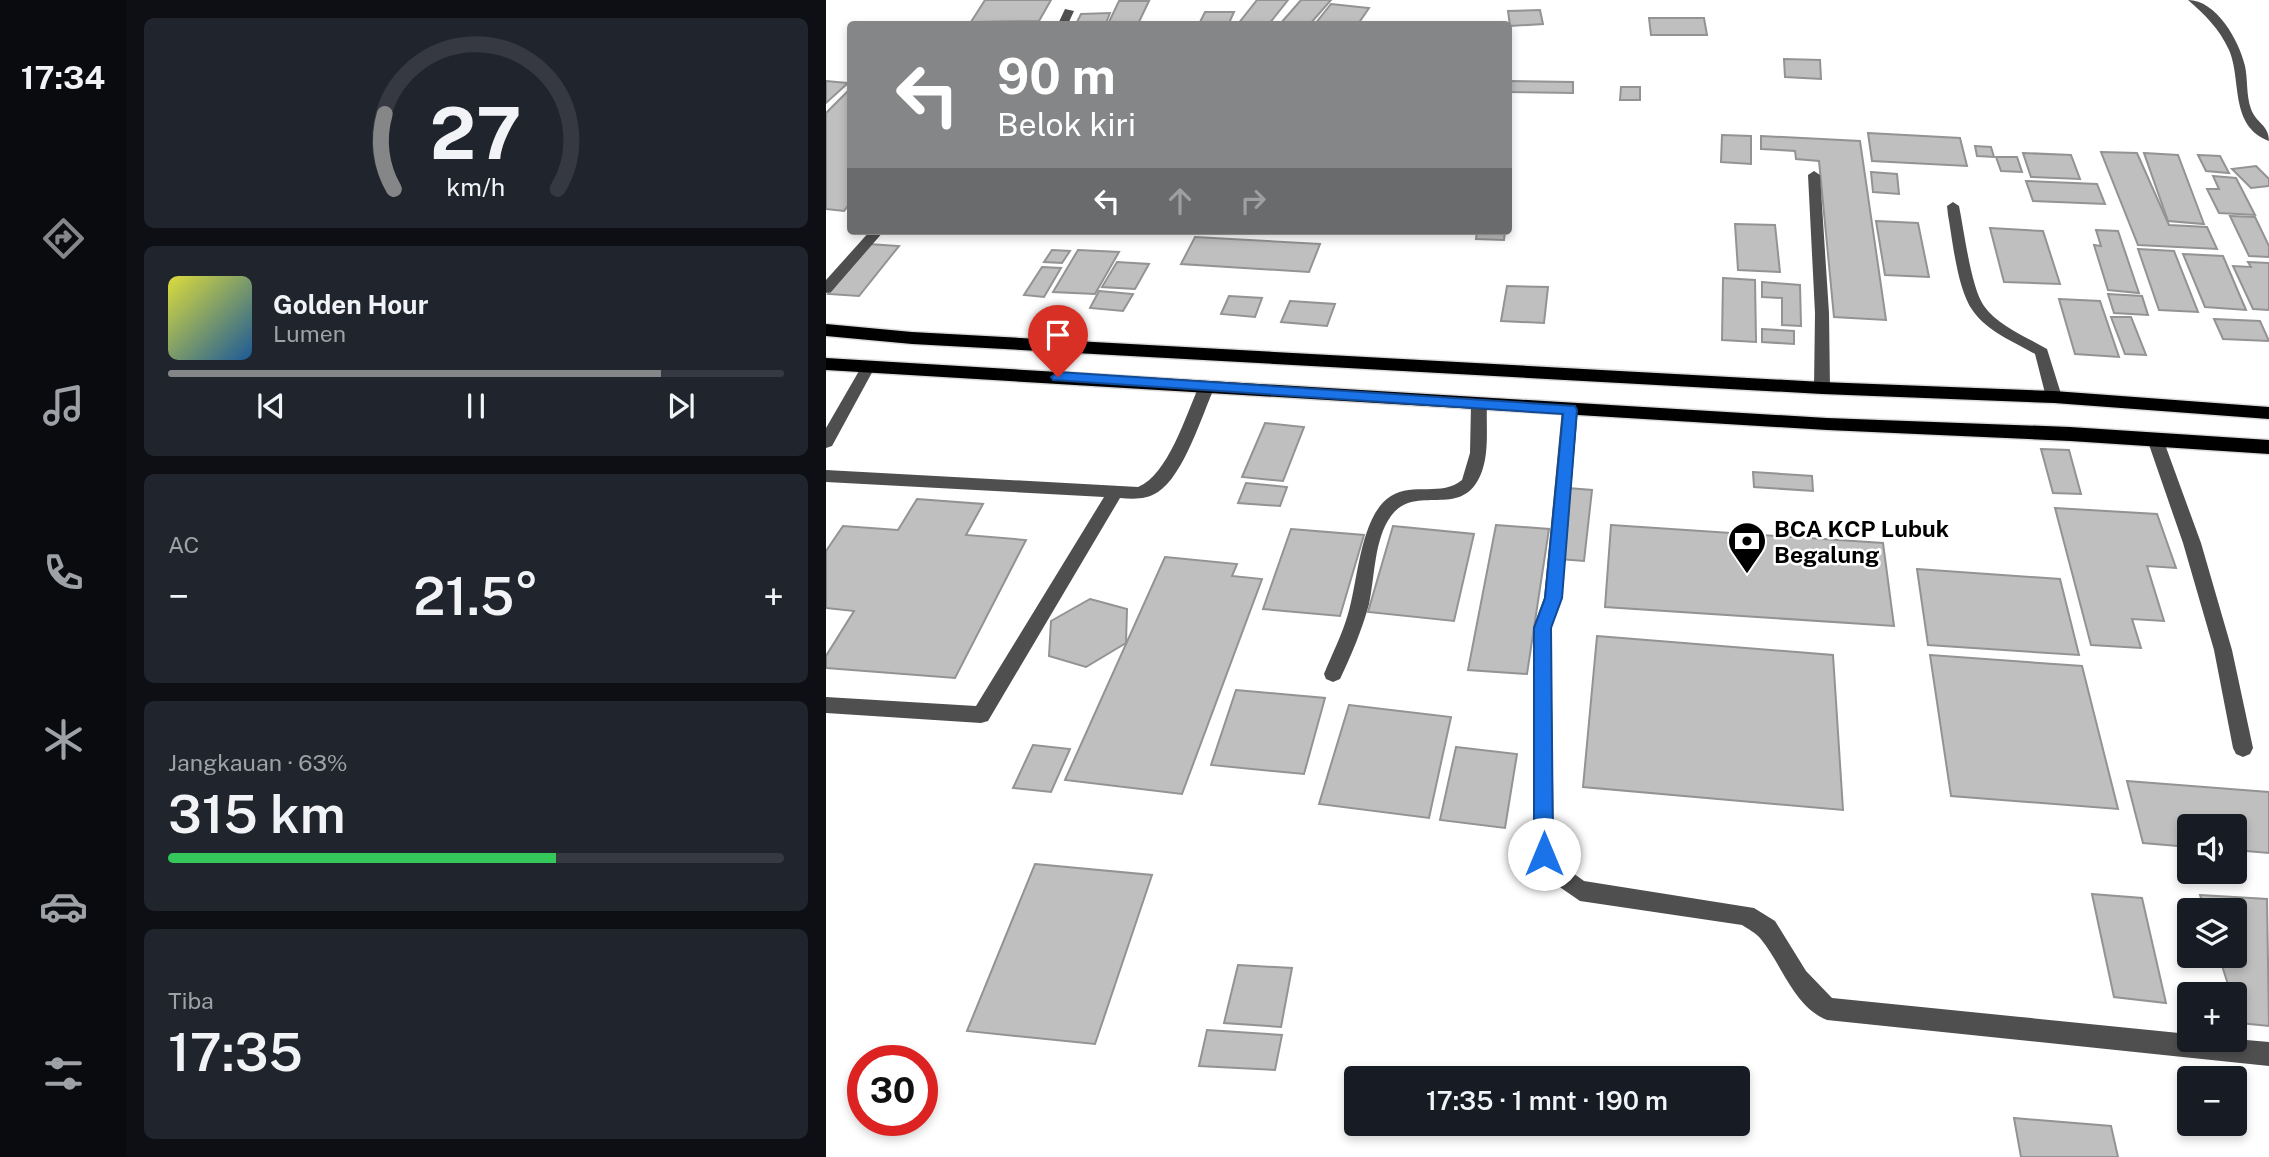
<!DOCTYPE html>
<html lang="id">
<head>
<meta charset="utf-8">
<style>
	body { margin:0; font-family:"Public Sans",sans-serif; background:#20242c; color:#f1f3f6; height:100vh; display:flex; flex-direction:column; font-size:26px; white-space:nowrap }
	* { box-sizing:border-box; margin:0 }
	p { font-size:23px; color:#9ea1a6 }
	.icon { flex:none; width:38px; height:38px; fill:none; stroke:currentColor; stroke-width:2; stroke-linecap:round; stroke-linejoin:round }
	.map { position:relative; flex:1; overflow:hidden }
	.details { display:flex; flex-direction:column; gap:18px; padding:18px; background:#0d0f14; width:700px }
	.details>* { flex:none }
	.hud { position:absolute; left:21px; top:21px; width:665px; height:214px; border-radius:7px; box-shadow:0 4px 10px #0003; background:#858687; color:#fff; overflow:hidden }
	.tools { position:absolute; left:1351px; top:814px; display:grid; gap:14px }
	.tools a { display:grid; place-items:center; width:70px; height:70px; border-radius:7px; background:#171b24; box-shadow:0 4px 10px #0003; font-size:35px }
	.speed { position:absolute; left:21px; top:1045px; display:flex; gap:14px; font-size:35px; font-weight:700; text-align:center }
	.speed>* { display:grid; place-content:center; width:91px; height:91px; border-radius:50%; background:#171b24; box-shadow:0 4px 10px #0003; line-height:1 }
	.speed .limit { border:10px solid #d22; background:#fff; color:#111 }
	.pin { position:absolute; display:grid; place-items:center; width:60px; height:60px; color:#fff; margin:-72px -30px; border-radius:50% 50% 50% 0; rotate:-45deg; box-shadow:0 0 7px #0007 }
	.pin .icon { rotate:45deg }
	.me { position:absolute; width:77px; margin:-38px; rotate:0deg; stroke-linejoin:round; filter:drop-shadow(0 0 5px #0008) }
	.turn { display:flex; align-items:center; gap:24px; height:147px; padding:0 35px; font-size:32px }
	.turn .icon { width:91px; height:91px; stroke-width:2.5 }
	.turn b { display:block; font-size:49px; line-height:60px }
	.lanes { display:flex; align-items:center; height:66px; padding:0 35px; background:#0003; justify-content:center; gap:35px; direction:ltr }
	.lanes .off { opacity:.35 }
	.big { font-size:52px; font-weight:600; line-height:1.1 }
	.details .widget { flex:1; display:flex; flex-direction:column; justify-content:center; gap:10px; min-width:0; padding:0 24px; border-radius:10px; background:#20242c }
	.details .dial { align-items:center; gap:0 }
	.dial svg { height:182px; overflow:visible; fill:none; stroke:#363941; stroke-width:7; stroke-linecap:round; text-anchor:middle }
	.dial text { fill:#f1f3f6; stroke:none }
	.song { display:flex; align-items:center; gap:21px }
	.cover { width:84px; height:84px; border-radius:10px; background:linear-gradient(135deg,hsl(60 70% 55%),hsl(210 70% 35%)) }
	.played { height:7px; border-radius:4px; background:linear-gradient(90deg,#858687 80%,#363941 80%) }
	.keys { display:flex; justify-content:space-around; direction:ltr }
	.heat { display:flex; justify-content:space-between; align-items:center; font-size:38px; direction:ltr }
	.charge { height:10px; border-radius:5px; background:linear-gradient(90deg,#34c759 63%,#363941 0) }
	.trip { position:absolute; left:518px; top:1066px; width:406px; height:70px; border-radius:7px; background:#171b24; box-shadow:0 4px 10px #0003; font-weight:600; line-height:70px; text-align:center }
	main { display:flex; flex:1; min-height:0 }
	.tab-bar { display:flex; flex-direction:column; width:126px; justify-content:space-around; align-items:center; background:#090b0e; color:#9ea1a6 }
	.tab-bar .icon { width:49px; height:49px }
	.tab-bar .on { color:#858687 }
	.tab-bar b { font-size:32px; color:#f1f3f6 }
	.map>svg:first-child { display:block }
</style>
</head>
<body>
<main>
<nav class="tab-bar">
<b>17:34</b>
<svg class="icon on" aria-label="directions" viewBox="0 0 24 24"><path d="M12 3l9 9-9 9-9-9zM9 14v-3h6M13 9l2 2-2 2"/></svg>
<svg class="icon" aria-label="music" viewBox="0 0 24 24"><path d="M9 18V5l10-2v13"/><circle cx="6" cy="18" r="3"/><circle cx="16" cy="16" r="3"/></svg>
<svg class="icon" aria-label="phone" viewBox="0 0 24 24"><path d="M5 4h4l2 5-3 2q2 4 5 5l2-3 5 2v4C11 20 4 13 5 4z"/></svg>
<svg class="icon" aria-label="climate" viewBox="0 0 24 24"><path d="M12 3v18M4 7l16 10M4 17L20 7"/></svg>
<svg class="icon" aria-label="car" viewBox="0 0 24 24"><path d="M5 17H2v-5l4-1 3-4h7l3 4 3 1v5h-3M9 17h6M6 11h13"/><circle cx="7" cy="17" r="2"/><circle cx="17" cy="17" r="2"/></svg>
<svg class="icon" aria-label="filters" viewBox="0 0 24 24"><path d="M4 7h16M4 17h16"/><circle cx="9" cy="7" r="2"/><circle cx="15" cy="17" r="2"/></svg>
</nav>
<section class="details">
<div class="widget dial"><svg viewBox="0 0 100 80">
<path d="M14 69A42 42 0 1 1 86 69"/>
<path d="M14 69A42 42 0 0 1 10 36" stroke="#858687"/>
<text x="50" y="56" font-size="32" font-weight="700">27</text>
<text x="50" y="72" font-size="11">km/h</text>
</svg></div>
<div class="widget">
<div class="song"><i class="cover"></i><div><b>Golden Hour</b><p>Lumen</p></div></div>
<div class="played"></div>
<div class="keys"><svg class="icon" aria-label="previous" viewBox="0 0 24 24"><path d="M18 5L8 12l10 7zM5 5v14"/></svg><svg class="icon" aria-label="pause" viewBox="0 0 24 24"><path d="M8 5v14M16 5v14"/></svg><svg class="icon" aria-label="next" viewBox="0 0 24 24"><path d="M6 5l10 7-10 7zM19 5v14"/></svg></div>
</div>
<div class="widget"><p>AC</p>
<div class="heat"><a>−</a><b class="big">21.5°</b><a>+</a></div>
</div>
<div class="widget"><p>Jangkauan · 63%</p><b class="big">315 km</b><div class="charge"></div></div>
<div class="widget"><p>Tiba</p><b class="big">17:35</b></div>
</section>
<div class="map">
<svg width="1443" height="1157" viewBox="0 0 1443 1157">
	<rect width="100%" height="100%" fill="#fff"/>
	<g fill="#bfbfbf" stroke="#939393" stroke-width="2">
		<path d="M 159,0 L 225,0 L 213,21 L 145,22 Z"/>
		<path d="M 431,0 L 462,0 L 443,24 L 412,24 Z"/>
		<path d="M 475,0 L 505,0 L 484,24 L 454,24 Z"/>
		<path d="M 293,1 L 323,1 L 312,24 L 282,24 Z"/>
		<path d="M 505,4 L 543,8 L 532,24 L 489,24 Z"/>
		<path d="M 714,10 L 717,24 L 684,26 L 682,11 Z"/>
		<path d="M 379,12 L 408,12 L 403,23 L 374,22 Z"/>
		<path d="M 284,13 L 280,23 L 250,24 L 255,14 Z"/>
		<path d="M 823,18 L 878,18 L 881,35 L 825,35 Z"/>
		<path d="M 958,59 L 994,60 L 995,79 L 959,77 Z"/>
		<path d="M 0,81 L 22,83 L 0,103 Z"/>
		<path d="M 682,81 L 747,82 L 747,93 L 682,92 Z"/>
		<path d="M 795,87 L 814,87 L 814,100 L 794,100 Z"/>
		<path d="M 24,89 L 24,203 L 18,211 L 0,209 L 0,113 Z"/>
		<path d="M 1042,133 L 1134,138 L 1141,166 L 1046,161 Z"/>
		<path d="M 896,135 L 925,136 L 925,164 L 895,162 Z"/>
		<path d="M 935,136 L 1034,141 L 1060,320 L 1008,317 L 993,161 L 970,159 L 969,151 L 935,149 Z"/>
		<path d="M 1149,146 L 1165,147 L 1168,157 L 1151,156 Z"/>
		<path d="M 1275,152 L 1311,153 L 1343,225 L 1381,227 L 1391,249 L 1312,245 Z"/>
		<path d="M 1197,153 L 1245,155 L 1254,179 L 1205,177 Z"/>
		<path d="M 1318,153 L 1352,155 L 1378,224 L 1342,221 Z"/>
		<path d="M 1372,155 L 1394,156 L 1403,173 L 1380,171 Z"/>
		<path d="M 1170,157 L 1191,157 L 1196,172 L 1175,171 Z"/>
		<path d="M 1430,166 L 1443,179 L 1443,186 L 1425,188 L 1406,169 Z"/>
		<path d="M 1045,172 L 1071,174 L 1073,194 L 1047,192 Z"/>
		<path d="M 1387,176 L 1410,178 L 1429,215 L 1393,213 L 1381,189 L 1393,189 Z"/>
		<path d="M 1200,181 L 1271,184 L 1279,204 L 1207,201 Z"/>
		<path d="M 1404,216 L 1429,217 L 1443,246 L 1443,257 L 1423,256 Z"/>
		<path d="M 1050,221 L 1092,223 L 1103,277 L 1059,275 Z"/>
		<path d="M 909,224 L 949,225 L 954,272 L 912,270 Z"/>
		<path d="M 1164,228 L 1217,231 L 1234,284 L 1178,282 Z"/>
		<path d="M 1270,230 L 1292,231 L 1313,293 L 1282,290 L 1268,245 L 1275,246 Z"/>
		<path d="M 651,231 L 679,231 L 678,240 L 650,239 Z"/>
		<path d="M 369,237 L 494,244 L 483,272 L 355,264 Z"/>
		<path d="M 43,244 L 73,246 L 33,296 L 2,294 Z"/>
		<path d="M 1312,249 L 1348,251 L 1372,312 L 1333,310 Z"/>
		<path d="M 226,250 L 244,251 L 236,263 L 218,262 Z"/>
		<path d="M 252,250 L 293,252 L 269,294 L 227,292 Z"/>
		<path d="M 1357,254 L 1397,256 L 1420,310 L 1379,307 Z"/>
		<path d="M 291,262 L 323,264 L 309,289 L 276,287 Z"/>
		<path d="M 1422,262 L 1443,263 L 1443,310 L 1427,309 L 1407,266 L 1425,267 Z"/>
		<path d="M 216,267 L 235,268 L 218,297 L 198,295 Z"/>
		<path d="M 897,278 L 929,280 L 930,342 L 896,340 Z"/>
		<path d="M 936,282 L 974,285 L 975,326 L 956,325 L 956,298 L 936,297 Z"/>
		<path d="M 681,286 L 722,287 L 718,323 L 675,321 Z"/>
		<path d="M 273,291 L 307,294 L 297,311 L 264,308 Z"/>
		<path d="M 1282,294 L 1316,296 L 1322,315 L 1288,313 Z"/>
		<path d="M 403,296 L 436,298 L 429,317 L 395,314 Z"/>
		<path d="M 1233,299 L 1274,301 L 1293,357 L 1249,354 Z"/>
		<path d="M 464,301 L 509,304 L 501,326 L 455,322 Z"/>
		<path d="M 1285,317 L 1305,317 L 1320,355 L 1299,354 Z"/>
		<path d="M 1388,319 L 1434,321 L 1443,341 L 1397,339 Z"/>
		<path d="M 936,329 L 968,331 L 968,344 L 936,342 Z"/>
		<path d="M 439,423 L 478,427 L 457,481 L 416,477 Z"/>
		<path d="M 1215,449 L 1243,450 L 1255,494 L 1227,493 Z"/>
		<path d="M 927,472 L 986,476 L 987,491 L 928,487 Z"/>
		<path d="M 420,483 L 461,487 L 454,506 L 412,503 Z"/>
		<path d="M 742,488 L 766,490 L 758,561 L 733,559 Z"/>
		<path d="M 91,499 L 157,504 L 140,535 L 200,540 L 129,678 L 0,668 L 0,656 L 28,611 L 0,608 L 0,551 L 17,526 L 72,530 Z"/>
		<path d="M 1229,508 L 1331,514 L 1350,568 L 1321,566 L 1338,621 L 1306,619 L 1315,648 L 1265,645 Z"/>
		<path d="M 670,525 L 723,529 L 701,674 L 642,670 Z"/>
		<path d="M 785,525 L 1057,543 L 1068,626 L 779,607 Z"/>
		<path d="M 567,526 L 648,534 L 628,621 L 542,612 Z"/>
		<path d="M 465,529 L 538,535 L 514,616 L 437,609 Z"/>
		<path d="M 339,557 L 411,564 L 406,576 L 436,579 L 356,794 L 239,780 Z"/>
		<path d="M 1091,569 L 1234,579 L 1253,655 L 1102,645 Z"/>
		<path d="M 264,599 L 301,609 L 300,643 L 260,667 L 223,656 L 225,621 Z"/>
		<path d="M 771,636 L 1007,655 L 1017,810 L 757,787 Z"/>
		<path d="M 1104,655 L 1256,666 L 1292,809 L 1125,796 Z"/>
		<path d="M 410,690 L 499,698 L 478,774 L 385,765 Z"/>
		<path d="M 523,705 L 625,717 L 603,818 L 493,804 Z"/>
		<path d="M 207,745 L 244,749 L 225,792 L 187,788 Z"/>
		<path d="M 630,747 L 691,754 L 679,828 L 614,820 Z"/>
		<path d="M 1301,781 L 1443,792 L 1443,853 L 1409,850 L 1409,826 L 1363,826 L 1363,847 L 1317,843 Z"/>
		<path d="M 209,864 L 326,875 L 269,1044 L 141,1031 Z"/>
		<path d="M 1266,894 L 1316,898 L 1340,1003 L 1288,997 Z"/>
		<path d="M 1374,895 L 1441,899 L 1443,1026 L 1414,1023 L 1409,1007 L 1409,994 L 1405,994 L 1393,956 L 1409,956 L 1409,910 L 1379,910 Z"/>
		<path d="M 412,965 L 466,968 L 455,1027 L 398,1023 Z"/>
		<path d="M 381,1030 L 456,1035 L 449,1070 L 373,1066 Z"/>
		<path d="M 1188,1118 L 1285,1126 L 1292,1157 L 1195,1157 Z"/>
	</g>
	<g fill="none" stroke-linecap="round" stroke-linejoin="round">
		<defs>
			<g id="highway">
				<path d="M 0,324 L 86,332 L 996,382 L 1228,391 L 1443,407 L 1443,419 L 1228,403 L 996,394 L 86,344 L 0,336 Z"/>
				<path d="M 0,358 L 1001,418 L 1244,427 L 1443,440 L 1443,454 L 1244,441 L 1001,430 L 0,370 Z"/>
			</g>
		</defs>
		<use href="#highway" stroke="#dbdbdb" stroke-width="3"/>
		<g fill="#4f4f4f" fill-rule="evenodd">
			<path d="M 1362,0 C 1390,0 1413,40 1419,66 C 1422,80 1420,95 1425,109 C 1430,123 1443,125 1443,141 C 1403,126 1416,80 1403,50 C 1393,28 1379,15 1362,0 Z"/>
			<path d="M 239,9 L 248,11 L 242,24 L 232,24 Z"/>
			<path d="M 988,171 L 994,175 L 1003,313 L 1004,388 L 996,393 L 988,388 L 989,313 L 982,175 Z"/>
			<path d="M 1127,202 L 1133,206 C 1138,230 1145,288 1158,306 C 1172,326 1201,337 1221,349 L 1236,397 L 1233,401 L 1228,402 L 1220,397 L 1209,354 C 1188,342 1161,331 1147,311 C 1131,289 1127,242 1122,215 L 1121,206 Z"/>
			<path d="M 44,231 L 58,231 L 5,292 L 0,293 L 0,280 Z"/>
			<path d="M 42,362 L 49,367 L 6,446 L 0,448 L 0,428 L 37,364 Z"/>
			<path d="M 381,381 L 389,386 C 376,415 358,475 332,492 C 320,500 307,499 294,498 L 162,721 L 155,723 L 0,713 L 0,697 L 150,706 L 278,497 L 0,482 L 0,470 L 312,487 C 342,475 360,415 373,386 Z"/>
			<path d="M 653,399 L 661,404 C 660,425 663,448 657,468 C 640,524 590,481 565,516 C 548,539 549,577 543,604 C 536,630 525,656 514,679 L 507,682 L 500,679 L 498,674 C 506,654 516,635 522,614 C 532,582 534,515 565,496 C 587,482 616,497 636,480 L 644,453 L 645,404 Z"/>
			<path d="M 744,404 L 752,409 L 736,598 L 725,628 L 728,852 L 736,865 L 758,881 L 928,908 L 949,921 L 980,971 L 1006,998 L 1363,1034 L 1363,1040 L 1409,1039 L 1443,1042 L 1443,1066 L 1001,1020 C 967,1006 956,964 934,938 C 930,933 922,929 916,925 L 754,901 L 722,879 L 708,854 L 707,628 L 718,598 L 736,409 Z"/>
			<path d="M 1329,433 L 1337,439 L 1375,543 L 1406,650 L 1427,748 L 1424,754 L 1417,757 L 1410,754 L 1407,748 L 1388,650 L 1357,543 L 1321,439 Z"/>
		</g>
		<use href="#highway" fill="#000" fill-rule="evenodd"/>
	</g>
	<path fill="#1a73e8" stroke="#114b97" stroke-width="2" d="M 232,372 L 749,406 L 751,410 L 736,598 L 725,628 L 727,854 L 724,861 L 718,863 L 711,861 L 708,854 L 708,628 L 719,598 L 737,414 L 227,380 L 225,377 Z"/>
	<defs>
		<symbol id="bank-pin" viewBox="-11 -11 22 30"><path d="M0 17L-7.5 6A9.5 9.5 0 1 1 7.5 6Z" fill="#000" stroke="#fff"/><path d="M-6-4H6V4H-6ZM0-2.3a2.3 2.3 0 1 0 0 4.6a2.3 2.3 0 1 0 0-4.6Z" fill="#fff"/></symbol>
	</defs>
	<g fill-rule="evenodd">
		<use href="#bank-pin" x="899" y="519" width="44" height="60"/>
	</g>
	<g text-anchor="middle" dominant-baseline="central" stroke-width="5" stroke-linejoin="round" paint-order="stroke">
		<g font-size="23" font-weight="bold" fill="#000" stroke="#fff" text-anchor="start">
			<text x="948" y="528">BCA KCP Lubuk<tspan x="948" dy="26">Begalung</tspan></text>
		</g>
	</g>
</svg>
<div class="tools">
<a><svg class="icon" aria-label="sound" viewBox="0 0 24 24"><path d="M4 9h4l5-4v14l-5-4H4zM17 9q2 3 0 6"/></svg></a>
<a><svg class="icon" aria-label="layers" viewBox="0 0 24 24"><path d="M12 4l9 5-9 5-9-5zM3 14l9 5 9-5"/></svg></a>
<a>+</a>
<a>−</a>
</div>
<div class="speed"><div class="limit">30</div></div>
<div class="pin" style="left:232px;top:377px;background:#d93025"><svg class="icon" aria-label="arrive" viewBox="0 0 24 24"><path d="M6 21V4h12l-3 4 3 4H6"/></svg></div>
<svg class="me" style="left:718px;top:854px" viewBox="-20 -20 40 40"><circle r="19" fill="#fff"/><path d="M0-13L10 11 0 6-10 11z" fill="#1a73e8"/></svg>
<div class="trip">17:35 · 1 mnt · 190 m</div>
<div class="hud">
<div class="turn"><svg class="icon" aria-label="left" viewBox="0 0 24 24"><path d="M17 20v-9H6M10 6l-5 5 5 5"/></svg><div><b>90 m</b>Belok kiri</div></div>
<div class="lanes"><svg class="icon" aria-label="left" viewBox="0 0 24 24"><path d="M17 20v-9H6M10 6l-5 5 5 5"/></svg><svg class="icon off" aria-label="ahead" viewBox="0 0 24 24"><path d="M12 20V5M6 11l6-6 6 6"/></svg><svg class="icon off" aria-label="right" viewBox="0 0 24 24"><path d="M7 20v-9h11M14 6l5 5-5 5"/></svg></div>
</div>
</div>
</main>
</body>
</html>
